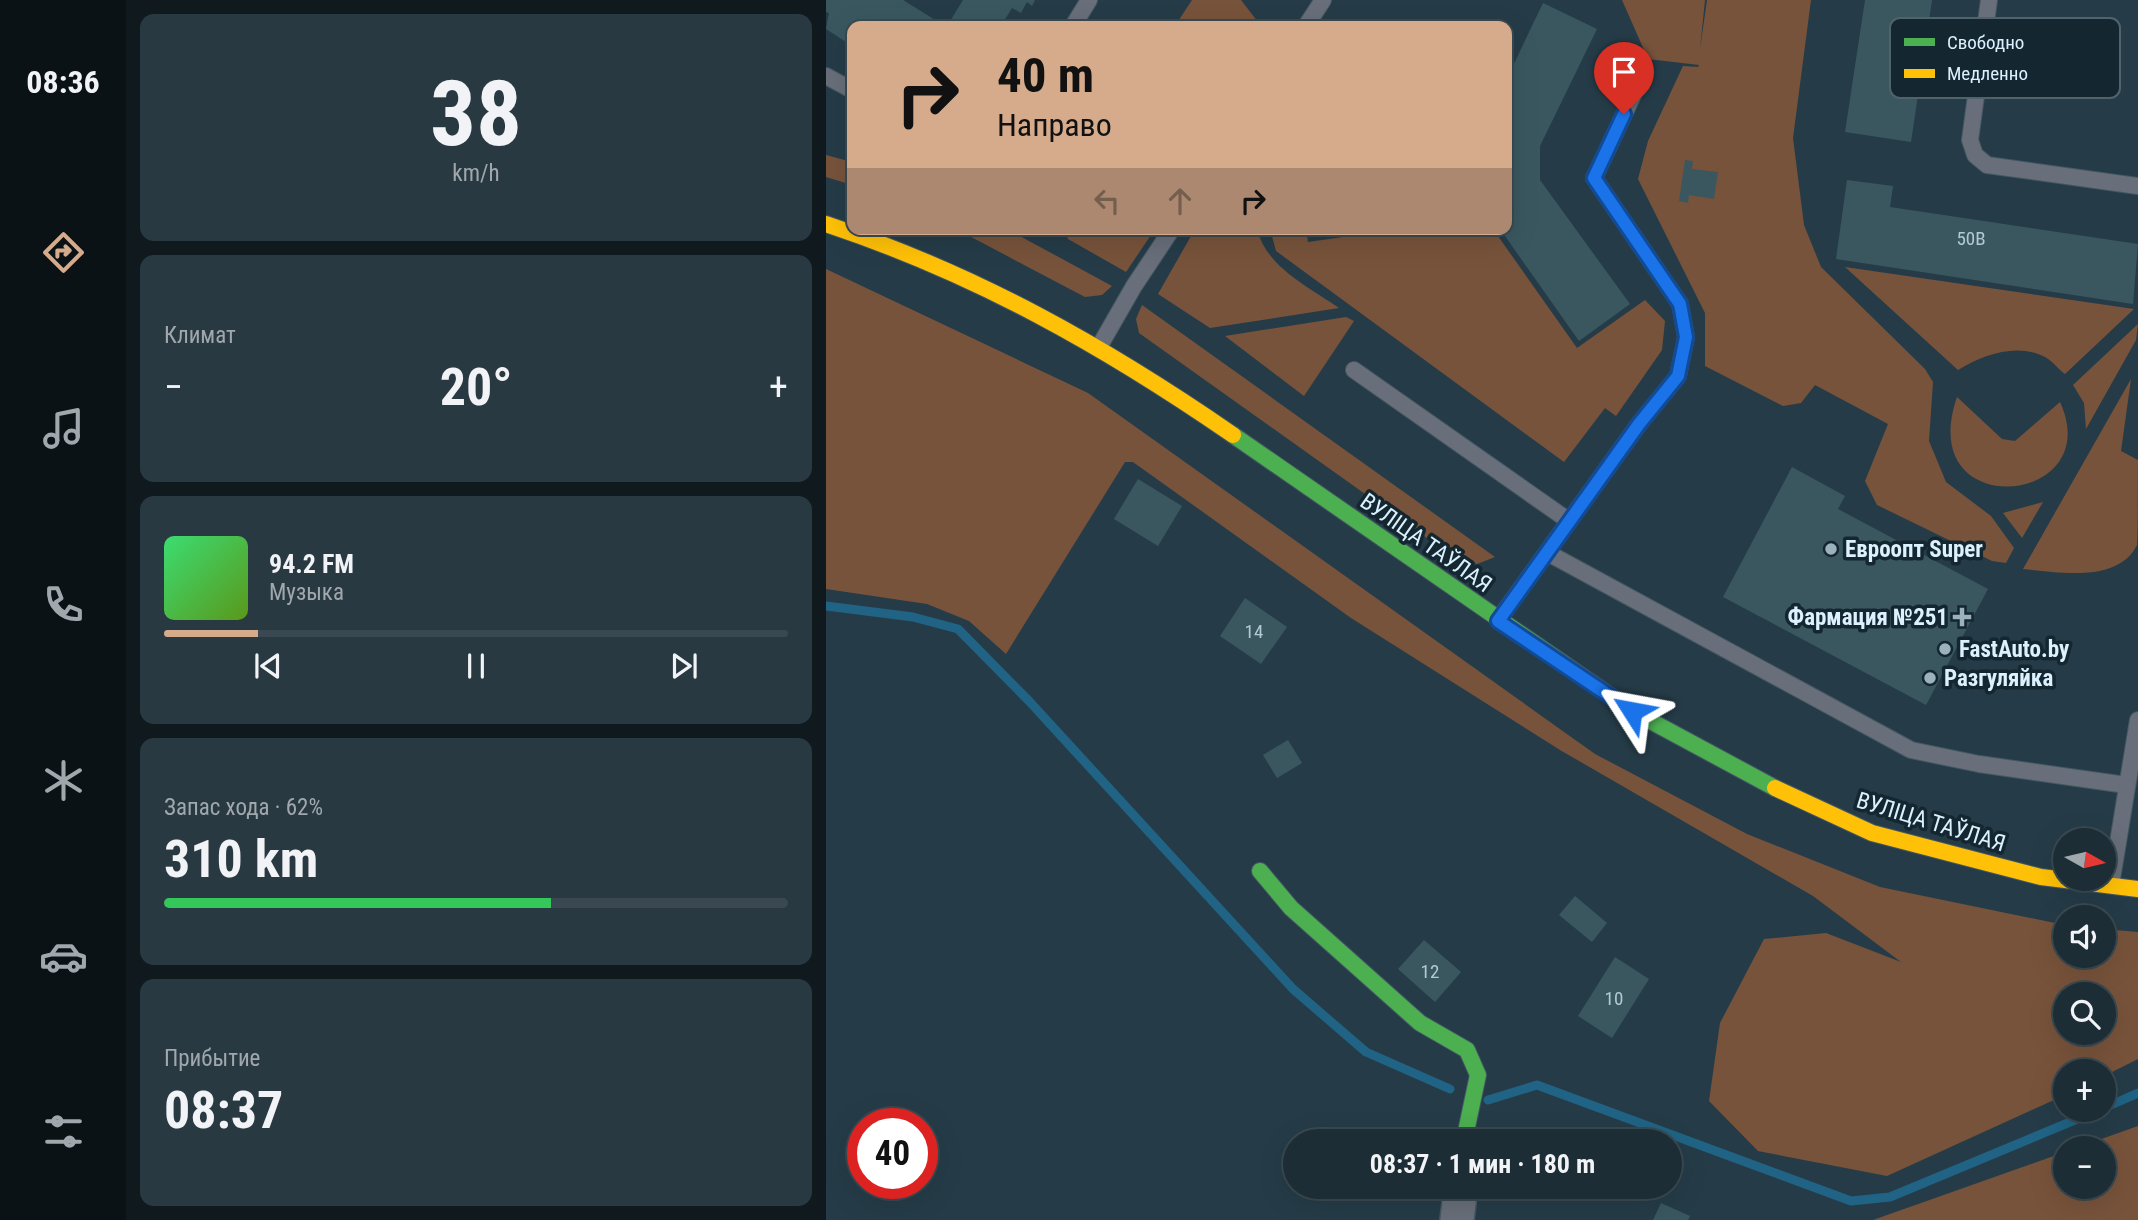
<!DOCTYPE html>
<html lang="ru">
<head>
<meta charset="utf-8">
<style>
	body { margin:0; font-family:"Roboto Condensed",sans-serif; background:#293942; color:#f1f3f6; height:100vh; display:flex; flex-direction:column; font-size:26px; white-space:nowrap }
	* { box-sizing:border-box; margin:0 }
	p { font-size:23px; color:#a0a8ad }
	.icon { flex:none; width:38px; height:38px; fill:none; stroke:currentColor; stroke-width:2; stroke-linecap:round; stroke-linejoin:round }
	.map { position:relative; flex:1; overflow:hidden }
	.side { display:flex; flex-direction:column; gap:14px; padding:14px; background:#0f191e; width:700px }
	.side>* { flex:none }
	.top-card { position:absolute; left:21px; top:21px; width:665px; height:214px; border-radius:14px; box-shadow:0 7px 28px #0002,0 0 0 2px #3a4951; background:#d6ab8b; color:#111; overflow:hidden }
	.needle { width:46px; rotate:98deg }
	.fabs { position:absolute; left:1227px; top:828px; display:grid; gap:14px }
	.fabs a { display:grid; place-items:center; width:63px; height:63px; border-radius:50%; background:#1c2d36; box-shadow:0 7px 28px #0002,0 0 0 2px #3a4951; font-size:35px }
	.speed { position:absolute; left:21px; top:1108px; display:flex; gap:14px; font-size:35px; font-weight:700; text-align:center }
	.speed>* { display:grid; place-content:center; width:91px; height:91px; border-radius:50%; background:#1c2d36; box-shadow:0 7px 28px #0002,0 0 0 2px #3a4951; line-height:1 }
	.speed .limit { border:10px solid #d22; background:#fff; color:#111 }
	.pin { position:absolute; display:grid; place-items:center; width:60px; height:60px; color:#fff; margin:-72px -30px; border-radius:50% 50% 50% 0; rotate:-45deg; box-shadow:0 0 7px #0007 }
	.pin .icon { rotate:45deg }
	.me { position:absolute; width:77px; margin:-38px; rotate:304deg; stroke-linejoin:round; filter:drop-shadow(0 0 5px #0008) }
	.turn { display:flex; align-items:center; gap:24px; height:147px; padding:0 35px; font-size:32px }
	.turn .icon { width:91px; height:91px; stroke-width:2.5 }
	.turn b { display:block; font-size:49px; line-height:60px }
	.lanes { display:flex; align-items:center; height:66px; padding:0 35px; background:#0003; justify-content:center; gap:35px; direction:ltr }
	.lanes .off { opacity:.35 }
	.big { font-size:52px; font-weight:700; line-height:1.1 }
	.side .card { flex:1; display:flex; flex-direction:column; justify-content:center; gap:10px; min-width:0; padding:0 24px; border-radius:14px; background:#293942 }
	.side .dial { align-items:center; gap:0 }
	.dial b { font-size:91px; line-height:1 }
	.song { display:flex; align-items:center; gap:21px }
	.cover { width:84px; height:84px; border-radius:10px; background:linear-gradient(135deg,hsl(140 70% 55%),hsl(90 70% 35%)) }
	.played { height:7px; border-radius:4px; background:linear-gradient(90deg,#d6ab8b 15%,#3a4951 15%) }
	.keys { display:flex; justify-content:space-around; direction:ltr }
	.heat { display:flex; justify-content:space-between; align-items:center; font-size:38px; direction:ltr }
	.charge { height:10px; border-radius:5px; background:linear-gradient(90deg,#34c759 62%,#3a4951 0) }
	.trip { position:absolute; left:457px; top:1129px; width:399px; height:70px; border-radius:35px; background:#1c2d36; box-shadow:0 7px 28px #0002,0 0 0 2px #3a4951; font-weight:700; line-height:70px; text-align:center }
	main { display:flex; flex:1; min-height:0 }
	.dock { display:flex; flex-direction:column; width:126px; justify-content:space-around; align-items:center; background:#0b1216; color:#a0a8ad }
	.dock .icon { width:49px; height:49px }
	.dock .selected { color:#d6ab8b }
	.dock b { font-size:32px; color:#f1f3f6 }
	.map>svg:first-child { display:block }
</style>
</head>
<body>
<main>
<nav class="dock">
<b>08:36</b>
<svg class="icon selected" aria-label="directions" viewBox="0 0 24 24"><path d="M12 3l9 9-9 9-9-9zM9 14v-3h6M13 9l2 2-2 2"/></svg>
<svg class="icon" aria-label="music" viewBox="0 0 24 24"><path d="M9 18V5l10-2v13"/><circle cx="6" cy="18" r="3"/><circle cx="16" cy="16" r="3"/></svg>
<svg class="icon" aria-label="phone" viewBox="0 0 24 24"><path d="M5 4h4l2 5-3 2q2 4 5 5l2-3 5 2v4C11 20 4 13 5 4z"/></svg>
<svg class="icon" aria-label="climate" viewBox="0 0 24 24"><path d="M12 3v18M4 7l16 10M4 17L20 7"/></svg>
<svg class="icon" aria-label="car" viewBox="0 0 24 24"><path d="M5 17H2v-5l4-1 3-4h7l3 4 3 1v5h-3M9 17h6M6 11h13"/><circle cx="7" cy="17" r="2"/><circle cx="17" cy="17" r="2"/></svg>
<svg class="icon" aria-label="filters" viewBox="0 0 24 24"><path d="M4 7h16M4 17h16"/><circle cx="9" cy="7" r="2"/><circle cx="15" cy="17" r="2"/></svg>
</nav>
<section class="side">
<div class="card dial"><b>38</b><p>km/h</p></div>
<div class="card"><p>Климат</p>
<div class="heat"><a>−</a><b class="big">20°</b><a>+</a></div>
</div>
<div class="card">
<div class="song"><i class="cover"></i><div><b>94.2 FM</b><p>Музыка</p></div></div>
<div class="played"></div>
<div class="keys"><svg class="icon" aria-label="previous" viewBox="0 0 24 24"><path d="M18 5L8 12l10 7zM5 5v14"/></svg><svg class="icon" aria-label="pause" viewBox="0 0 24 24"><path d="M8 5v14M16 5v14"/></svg><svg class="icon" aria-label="next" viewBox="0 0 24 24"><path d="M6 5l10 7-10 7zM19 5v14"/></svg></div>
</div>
<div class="card"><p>Запас хода · 62%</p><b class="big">310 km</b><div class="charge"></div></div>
<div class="card"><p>Прибытие</p><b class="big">08:37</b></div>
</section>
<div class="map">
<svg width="1312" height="1220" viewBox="0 0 1312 1220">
	<rect width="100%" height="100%" fill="#253c48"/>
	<g fill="#78533b" fill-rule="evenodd">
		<path d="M 366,0 L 415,0 L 435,26 L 349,26 Z"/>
		<path d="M 796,0 L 879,0 L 874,49 L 881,0 L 985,0 L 967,138 L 978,225 L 995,267 L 1099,369 L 1107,382 L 1103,441 L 1120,482 L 1165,516 L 1188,548 L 1180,563 L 1166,561 L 1051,505 L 1039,481 L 1062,424 L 989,385 L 975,403 L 957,406 L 879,366 L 879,313 L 812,179 L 822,141 L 857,66 L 872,67 L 873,65 L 822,59 Z"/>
		<path d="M 0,155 L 26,162 L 26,185 L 0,177 Z"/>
		<path d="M 130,229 L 181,229 L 286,286 L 276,295 L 259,297 Z"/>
		<path d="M 239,229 L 329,229 L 300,272 L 242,239 Z"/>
		<path d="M 369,229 L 431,229 C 441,268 483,287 513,308 L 384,328 L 332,294 Z"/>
		<path d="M 444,229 L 480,229 L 482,242 L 572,229 L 667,229 L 751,348 L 819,300 L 839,321 L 836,350 L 790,416 L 779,408 L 738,462 L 450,251 Z"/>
		<path d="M 1019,267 L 1308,309 L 1239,374 C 1232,369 1225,359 1217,356 C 1190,343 1156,355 1132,370 Z"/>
		<path d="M 0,269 L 262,393 L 769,754 L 921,834 L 1054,887 L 1239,925 L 1239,956 L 1278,956 L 1278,929 L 1312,932 L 1312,1059 L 1278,1076 L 1278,1071 L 1239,1071 L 1239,1095 L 1061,1176 L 932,1151 L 883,1101 L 894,1023 L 938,939 L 1000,933 L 1075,962 L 987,896 L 734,750 L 525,618 L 307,462 L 299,462 L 180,654 L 143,621 L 101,604 L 0,589 ZM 1239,994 L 1278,994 L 1278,1032 L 1239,1032 Z"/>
		<path d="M 316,305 L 669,557 L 651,564 L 629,558 L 313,333 L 310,319 Z"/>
		<path d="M 520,317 L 528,321 L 478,396 L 399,336 Z"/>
		<path d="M 1312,324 L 1310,340 L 1260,429 L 1258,403 L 1247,385 Z"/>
		<path d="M 1305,379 L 1295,451 L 1312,460 C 1312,475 1312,535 1311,545 C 1292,584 1230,572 1197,569 Z"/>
		<path d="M 1131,397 L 1176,439 L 1189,441 L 1234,402 C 1282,506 1087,525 1131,397 Z"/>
		<path d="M 1217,502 L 1196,538 L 1177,513 Z"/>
		<path d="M 1312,1126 L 1312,1220 L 1047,1220 L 1239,1152 L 1239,1186 L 1278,1186 L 1278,1148 L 1250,1148 Z"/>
	</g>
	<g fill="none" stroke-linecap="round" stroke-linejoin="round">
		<g stroke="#206384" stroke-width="9">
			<path d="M 0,606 L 87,617 L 132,629 L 203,701 L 467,989 L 540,1052 L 624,1089"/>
			<path d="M 662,1100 L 711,1085 L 1025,1201 L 1064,1197 L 1273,1110"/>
			<path d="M 1278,1108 L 1312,1093"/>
		</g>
	</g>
	<g fill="#3a575f">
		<path d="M 0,0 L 77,0 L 119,26 L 26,26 L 26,46 L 0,29 L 3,13 L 0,12 Z"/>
		<path d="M 137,0 L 209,0 L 206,6 L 201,2 L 195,13 L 186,8 L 175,26 L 121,26 Z"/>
		<path d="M 1039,0 L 1106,0 L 1085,142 L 1019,132 Z"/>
		<path d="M 717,3 L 771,29 L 714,146 L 714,180 L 804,304 L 753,341 L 674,229 L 681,229 L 681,78 Z"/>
		<path d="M 859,160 L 867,161 L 866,169 L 892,172 L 888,199 L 863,195 L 862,203 L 853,201 Z"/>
		<path d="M 1021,180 L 1067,186 L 1064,207 L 1312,244 L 1307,304 L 1010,259 Z"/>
		<path d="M 486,229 L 523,229 L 523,231 L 487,237 Z"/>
		<path d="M 966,467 L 1019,496 L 1012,509 L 1162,589 L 1100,705 L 897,597 Z"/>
		<path d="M 312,479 L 356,506 L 332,546 L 288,519 Z"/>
		<path d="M 419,598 L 461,627 L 435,664 L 394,636 Z"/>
		<path d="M 462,740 L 476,763 L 451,778 L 437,755 Z"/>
		<path d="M 749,896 L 781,923 L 766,942 L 733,915 Z"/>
		<path d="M 598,940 L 635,972 L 609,1002 L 572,969 Z"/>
		<path d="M 789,957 L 823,979 L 786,1038 L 752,1016 Z"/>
		<path d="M 835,1203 L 864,1216 L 862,1220 L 827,1220 Z"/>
	</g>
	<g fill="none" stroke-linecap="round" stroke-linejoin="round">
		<defs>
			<g id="lane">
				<path d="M 1163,0 L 1144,140 L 1149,155 L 1161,165 L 1312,186"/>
				<path d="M 247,26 L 263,0"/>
				<path d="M 480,26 L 497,0"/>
				<path d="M 0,76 L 26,90"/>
				<path d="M 273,347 L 308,286 L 346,229"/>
				<path d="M 528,370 L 743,521"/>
				<path d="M 722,553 L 1085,750 L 1153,764 L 1300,785"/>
				<path d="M 673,619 L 813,424 L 852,376 L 860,337 L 854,304 L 768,178 L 818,72"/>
				<path d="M 1285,885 L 1312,720"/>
			</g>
			<path id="street" d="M 631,1220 L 635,1186"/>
			<g id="fast">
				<path d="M 407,435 L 806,711 L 949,788"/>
				<path d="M 434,871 L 465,908 L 594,1023 L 641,1050 L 652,1075 L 638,1141"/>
			</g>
			<g id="slow">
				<path d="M 0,224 C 150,274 278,346 407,435"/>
				<path d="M 949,788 L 1046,833 L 1215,877 L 1312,889"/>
			</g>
		</defs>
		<use href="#lane" stroke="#455863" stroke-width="18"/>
		<use href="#street" stroke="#455863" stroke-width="36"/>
		<use href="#fast" stroke="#455863" stroke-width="18"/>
		<use href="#slow" stroke="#455863" stroke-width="18"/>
		<use href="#lane" stroke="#686f7a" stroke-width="16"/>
		<use href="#street" stroke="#686f7a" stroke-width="33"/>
		<use href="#fast" stroke="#4caf50" stroke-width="16"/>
		<use href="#slow" stroke="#ffc107" stroke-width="16"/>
	</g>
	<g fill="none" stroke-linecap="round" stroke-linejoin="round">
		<defs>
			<path id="route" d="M 798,114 L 768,178 L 854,304 L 860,337 L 852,376 L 813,424 L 672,621 L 806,711"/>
		</defs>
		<use href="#route" stroke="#114b97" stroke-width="18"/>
		<use href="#route" stroke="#1a73e8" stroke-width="12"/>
	</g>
	<g fill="#9bb2be" stroke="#14262f" stroke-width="2.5">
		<circle cx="1005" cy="549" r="7"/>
		<path d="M1132.5 606.5h7v7h7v7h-7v7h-7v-7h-7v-7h7z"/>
		<circle cx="1119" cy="649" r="7"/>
		<circle cx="1104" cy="678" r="7"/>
	</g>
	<g text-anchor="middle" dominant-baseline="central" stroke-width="7" stroke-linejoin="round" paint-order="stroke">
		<g font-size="19" fill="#b3cad6">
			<text x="1145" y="238">50В</text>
			<text x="428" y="631">14</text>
			<text x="604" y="971">12</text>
			<text x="788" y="998">10</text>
		</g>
		<g font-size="23" fill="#dbf1fe" stroke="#14262f">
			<text transform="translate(600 543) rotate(35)">ВУЛІЦА ТАЎЛАЯ</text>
			<text transform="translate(1105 822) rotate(17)">ВУЛІЦА ТАЎЛАЯ</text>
		</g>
		<g font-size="23" font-weight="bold" fill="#dbf1fe" stroke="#14262f" text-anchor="start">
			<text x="1019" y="549">Евроопт Super</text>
			<text x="1122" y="617" text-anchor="end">Фармация №251</text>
			<text x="1133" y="649">FastAuto.by</text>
			<text x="1118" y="678">Разгуляйка</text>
		</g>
	</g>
	<rect x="1064" y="18" width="230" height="80" rx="10" fill="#14262f" stroke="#50636d" stroke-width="2"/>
	<rect x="1078" y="38" width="31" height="8" fill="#4caf50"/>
	<rect x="1078" y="69" width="31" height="9" fill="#ffc107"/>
	<g font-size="19" fill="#dbf1fe">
		<text x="1121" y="49">Свободно</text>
		<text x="1121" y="80">Медленно</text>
	</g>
</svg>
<div class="fabs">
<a><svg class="needle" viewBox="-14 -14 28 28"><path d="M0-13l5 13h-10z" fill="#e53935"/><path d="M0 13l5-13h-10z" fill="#a0a8ad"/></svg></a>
<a><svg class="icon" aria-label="sound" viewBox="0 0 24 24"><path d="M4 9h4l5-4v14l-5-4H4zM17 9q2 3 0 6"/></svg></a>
<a><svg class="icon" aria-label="search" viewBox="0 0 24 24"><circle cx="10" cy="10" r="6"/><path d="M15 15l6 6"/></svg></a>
<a>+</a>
<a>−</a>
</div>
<div class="speed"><div class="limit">40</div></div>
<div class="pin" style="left:798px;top:114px;background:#d93025"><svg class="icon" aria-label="arrive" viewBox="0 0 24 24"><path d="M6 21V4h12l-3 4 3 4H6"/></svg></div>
<svg class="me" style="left:806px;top:711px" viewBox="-20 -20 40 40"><path d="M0-17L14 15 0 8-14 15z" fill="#1a73e8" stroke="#fff" stroke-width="4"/></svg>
<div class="trip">08:37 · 1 мин · 180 m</div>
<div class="top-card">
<div class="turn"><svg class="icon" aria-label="right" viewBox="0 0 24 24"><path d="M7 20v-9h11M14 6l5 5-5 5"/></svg><div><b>40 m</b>Направо</div></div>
<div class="lanes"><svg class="icon off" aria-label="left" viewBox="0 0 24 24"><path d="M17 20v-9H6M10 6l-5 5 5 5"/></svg><svg class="icon off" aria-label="ahead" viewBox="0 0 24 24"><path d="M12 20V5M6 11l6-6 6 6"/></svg><svg class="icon" aria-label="right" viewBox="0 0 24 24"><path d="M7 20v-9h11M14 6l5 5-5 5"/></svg></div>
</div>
</div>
</main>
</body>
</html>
